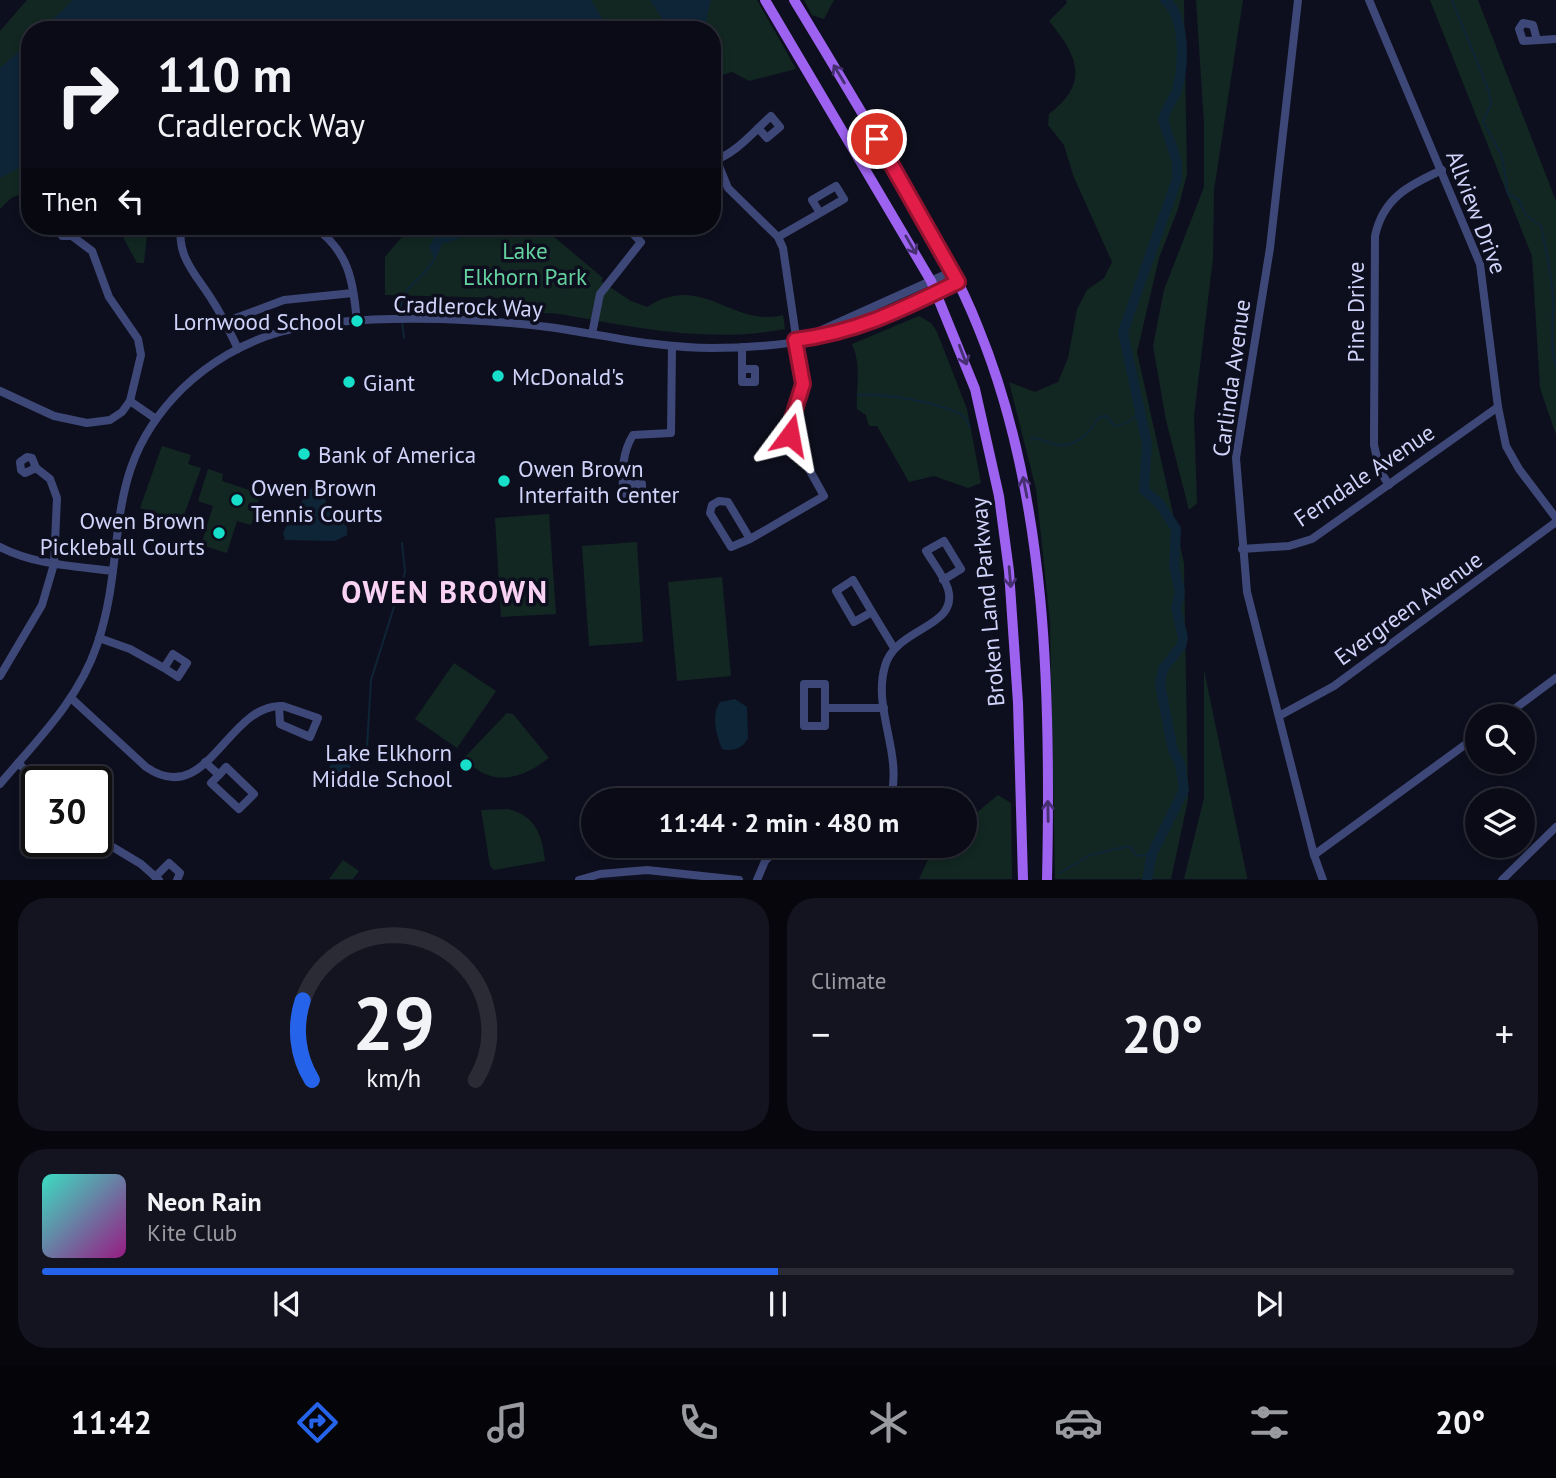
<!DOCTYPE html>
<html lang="en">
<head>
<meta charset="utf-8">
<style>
	body { margin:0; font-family:"PT Sans",sans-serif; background:#13141f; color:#f1f3f6; height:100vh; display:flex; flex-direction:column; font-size:26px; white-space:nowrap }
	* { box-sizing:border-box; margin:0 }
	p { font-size:23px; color:#999ba1 }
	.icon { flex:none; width:38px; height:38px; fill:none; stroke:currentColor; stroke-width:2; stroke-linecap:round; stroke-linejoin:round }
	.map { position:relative; height:880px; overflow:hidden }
	.details { display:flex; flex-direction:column; gap:18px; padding:18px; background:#06060c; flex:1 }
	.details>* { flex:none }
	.guide { position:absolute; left:21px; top:21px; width:700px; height:214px; border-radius:28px; box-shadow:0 4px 10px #0003,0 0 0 2px #2a2b35; background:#0a0b16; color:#f1f3f6; overflow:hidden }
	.fabs { position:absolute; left:1465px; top:704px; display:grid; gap:14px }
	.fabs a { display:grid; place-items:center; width:70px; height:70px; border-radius:50%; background:#0a0b16; box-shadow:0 4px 10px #0003,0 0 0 2px #2a2b35; font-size:35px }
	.speed { position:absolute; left:21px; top:766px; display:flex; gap:14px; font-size:35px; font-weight:700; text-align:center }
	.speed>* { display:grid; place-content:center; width:91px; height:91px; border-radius:50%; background:#0a0b16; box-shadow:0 4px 10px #0003,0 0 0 2px #2a2b35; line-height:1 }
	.speed .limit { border:4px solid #111; border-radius:10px; background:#fff; color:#111 }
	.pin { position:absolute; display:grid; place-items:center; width:60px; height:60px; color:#fff; margin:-30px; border:4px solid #fff; border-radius:50%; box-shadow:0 2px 7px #0007 }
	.me { position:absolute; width:77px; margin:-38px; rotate:13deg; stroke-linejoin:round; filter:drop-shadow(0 0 5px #0008) }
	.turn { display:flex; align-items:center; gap:24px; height:147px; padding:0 21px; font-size:32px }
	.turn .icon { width:91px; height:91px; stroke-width:2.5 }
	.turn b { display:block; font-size:49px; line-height:60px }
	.then { display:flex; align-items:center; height:66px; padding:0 21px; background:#0003; gap:14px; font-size:26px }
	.big { font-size:52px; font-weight:600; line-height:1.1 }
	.details .card { flex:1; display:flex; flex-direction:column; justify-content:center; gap:10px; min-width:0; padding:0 24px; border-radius:28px; background:#13141f }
	.details .dial { align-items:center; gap:0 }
	.dial svg { height:182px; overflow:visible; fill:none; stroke:#2a2b35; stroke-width:7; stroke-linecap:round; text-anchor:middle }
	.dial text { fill:#f1f3f6; stroke:none }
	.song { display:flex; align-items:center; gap:21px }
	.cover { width:84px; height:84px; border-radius:10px; background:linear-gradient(135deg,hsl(170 70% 55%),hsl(310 70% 35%)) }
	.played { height:7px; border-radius:4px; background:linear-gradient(90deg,#2563eb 50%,#2a2b35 50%) }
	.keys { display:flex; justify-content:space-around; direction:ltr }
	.heat { display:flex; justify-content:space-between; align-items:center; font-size:38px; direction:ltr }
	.details .tiles { flex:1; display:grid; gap:18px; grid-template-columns:1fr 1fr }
	.card:last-child { grid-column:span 2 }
	.trip { position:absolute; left:581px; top:788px; width:396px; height:70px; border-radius:35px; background:#0a0b16; box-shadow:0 4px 10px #0003,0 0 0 2px #2a2b35; font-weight:600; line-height:70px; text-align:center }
	.tabs { display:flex; height:112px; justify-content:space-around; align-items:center; background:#040409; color:#999ba1 }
	.tabs .icon { width:49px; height:49px }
	.tabs .active { color:#2563eb }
	.tabs b { font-size:32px; color:#f1f3f6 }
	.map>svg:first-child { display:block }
</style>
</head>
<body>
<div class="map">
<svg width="1556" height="880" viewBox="0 0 1556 880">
	<rect width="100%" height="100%" fill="#0e0f1e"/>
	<g fill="#122722">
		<path d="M 27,0 L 757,0 L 796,69 L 749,81 L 732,72 L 712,78 L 712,30 L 30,30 L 30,190 L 11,198 L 0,209 L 0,31 Z"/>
		<path d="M 804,0 L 834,0 L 824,19 L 812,15 Z"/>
		<path d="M 1066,0 L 1184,0 L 1184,3 L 1187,174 L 1178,209 L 1159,258 L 1137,352 L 1184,563 L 1188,800 L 1171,879 L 1055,879 L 1050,621 L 1036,489 L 1009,382 L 1035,392 L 1058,382 L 1068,358 L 1077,309 L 1087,290 L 1104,278 L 1112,262 L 1073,175 L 1064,145 L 1048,125 L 1049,114 C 1090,83 1078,56 1049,21 L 1067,3 Z"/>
		<path d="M 1196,0 L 1243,0 L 1214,190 L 1213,258 L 1194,416 L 1197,503 L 1189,510 L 1166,420 L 1153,346 L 1164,290 L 1204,187 L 1204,124 Z"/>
		<path d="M 1430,0 L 1478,0 L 1556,201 L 1556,435 L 1540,388 L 1532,256 Z"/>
		<path d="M 117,226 L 148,226 L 144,263 L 137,263 Z"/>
		<path d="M 411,226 L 541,226 L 603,278 L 601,281 L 631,301 L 647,307 C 702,271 732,328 783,315 L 785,329 C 708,344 635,327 559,314 C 543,312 519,316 507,305 L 509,298 L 385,295 L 385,257 Z"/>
		<path d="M 919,316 L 931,323 L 937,332 L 967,409 L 981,483 L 968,488 L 934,476 L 909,482 L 877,426 L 869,426 L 866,415 L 857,409 C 856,383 862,368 852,344 Z"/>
		<path d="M 162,446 L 191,455 L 188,464 L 201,468 L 179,529 L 163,525 L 165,516 L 140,508 Z"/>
		<path d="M 208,469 L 223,474 L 222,481 L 261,494 L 251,525 L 237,521 L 227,553 L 201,545 L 213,506 L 198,501 Z"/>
		<path d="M 549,514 L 556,614 L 501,617 L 495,518 Z"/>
		<path d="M 637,542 L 643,642 L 589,646 L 582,546 Z"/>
		<path d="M 722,577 L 731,676 L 677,681 L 668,582 Z"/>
		<path d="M 454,663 L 496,691 L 457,748 L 415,719 Z"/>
		<path d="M 1204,670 L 1247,877 L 1247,879 L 1184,879 L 1204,798 Z"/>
		<path d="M 507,713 L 513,714 L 549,758 C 520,780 491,788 464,758 Z"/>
		<path d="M 998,795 L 1011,803 L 1012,879 L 919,879 L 934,847 L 964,845 L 964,823 Z"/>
		<path d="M 508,809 C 536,816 542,835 545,861 L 494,870 L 490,866 L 481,810 Z"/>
		<path d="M 343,860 L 359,871 L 353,879 L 329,879 Z"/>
	</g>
	<g fill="#0e2537">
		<path d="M 73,0 L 591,0 L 610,30 L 42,30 Z"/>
		<path d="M 650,0 L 711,0 L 704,30 L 659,30 L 663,20 Z"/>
		<path d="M 30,42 L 30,162 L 0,178 L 0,68 Z"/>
		<path d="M 441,226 L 491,226 L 448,243 L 443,242 L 435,260 L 429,247 Z"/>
		<path d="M 317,486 L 323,491 L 327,506 L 347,527 L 347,535 L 335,541 L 285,540 L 283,533 L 286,527 L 309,490 Z"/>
		<path d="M 735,699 L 747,707 L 748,738 C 743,748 733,752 722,749 C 716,735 711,715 720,702 Z"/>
		<path d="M 334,758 L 342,758 L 351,766 L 340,783 L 333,787 L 323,780 Z"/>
	</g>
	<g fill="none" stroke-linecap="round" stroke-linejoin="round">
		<g stroke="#0e2537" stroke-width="2">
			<path d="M 1452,0 L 1489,91 L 1491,104 L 1483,121 L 1502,156 L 1508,194 L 1518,199 L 1526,215 L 1541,226 C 1546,250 1551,272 1553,296 C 1554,320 1549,343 1556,367"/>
			<path d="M 401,315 C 398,286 422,282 434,260"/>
			<path d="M 402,321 L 404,338"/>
			<path d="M 858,395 C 887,393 934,402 961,414 C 966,417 967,422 970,427"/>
			<path d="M 1031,438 C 1041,437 1044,441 1053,444 C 1077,450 1090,431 1099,417 L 1106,416 L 1115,426 C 1127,424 1134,420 1139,410"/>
			<path d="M 367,746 L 371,680 L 405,572 L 402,543"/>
			<path d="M 1060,873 L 1090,855 L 1129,846 L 1137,856 L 1152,854"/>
		</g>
		<path stroke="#0e2537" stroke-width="10" d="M 1147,880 L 1152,854 L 1184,790 L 1180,763 L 1173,751 L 1160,684 L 1163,669 L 1181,646 L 1183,638 L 1176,608 L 1180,592 L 1174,567 L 1176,529 L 1159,503 L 1144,490 L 1147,444 L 1123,332 L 1177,179 L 1177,162 L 1163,120 C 1165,109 1173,101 1177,90 C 1184,66 1186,17 1165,0"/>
		<g stroke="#3e4878" stroke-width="8">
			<path d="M 1298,0 L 1270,248 L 1236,458 L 1247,592 L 1314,855 L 1323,880"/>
			<path d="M 1369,0 L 1480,264 L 1498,407 L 1506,446 L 1519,469 L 1556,518"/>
			<path d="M 1537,40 L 1533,25 L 1523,23 L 1519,29 L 1523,41 L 1556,39"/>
			<path d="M 712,149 L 728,188 L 778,237 L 783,248 L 803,384 L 792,419 L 790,435 L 824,496 L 750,539 L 728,502 L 719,501 L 712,505 L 710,513 L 731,547 L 750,539"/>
			<path d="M 712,161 C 736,154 753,132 771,116 L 780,127 L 767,138 L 758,128"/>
			<path d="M 181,226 C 177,258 196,274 212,300 C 222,315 230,332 238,349"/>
			<path d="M 313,226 C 349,251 353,280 357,322"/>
			<path d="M 72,236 L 75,226"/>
			<path d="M 778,237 L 820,213 L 812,200 L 836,186 L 844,199 L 820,213"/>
			<path d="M 225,322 L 284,300 L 353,293"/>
			<path d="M 815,333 L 953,271"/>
			<path d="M 592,334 L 600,294 L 641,242 L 625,226"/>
			<path d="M 742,369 L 755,369 L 755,382 L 742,382 L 742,347"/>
			<path d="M 0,391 L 54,416 L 87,423 L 110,420 L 122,412 L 130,401 L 141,355 L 138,339 L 109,297 L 92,251 L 72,236 L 62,236 L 57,226"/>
			<path d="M 130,401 L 156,419"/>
			<path d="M 623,484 L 642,484 L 642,501 L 623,501 C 623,477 620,456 633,435 L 671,433 L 672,346"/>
			<path d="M 1389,485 L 1380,471 L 1374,445 L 1375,236 C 1383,198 1409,185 1442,170"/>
			<path d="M 0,547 C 35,565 74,566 113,571"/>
			<path d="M 1242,549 L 1289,546 L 1312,539 L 1498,407"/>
			<path d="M 872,612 L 853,580 L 836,591 L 854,622 L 872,612 L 894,648"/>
			<path d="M 99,638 L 130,649 L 164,668 L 173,654 L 187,663 L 178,677 L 164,668"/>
			<path d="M 0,676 L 42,605 L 54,564 L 57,498 L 50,479 L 36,468 L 32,458 L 27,457 L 20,462 L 21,470 L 25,473 L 36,468"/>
			<path d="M 71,698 L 146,767 C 208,810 227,703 283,706 L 318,718 L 310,737 L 280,724 L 279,706"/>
			<path d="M 825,708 L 825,726 L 804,726 L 804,684 L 825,684 L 825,708 L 884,708"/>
			<path d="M 1279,716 L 1334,686 L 1556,522"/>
			<path d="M 1505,716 L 1556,678"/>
			<path d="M 205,762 L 219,775 L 211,783 L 239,809 L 254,794 L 226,767 L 219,775"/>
			<path d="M 18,763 L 38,782"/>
			<path d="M 0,784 C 37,740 78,701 97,645 C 130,548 98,471 183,388 C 209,363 244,342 280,332 C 355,312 479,318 556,328 C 608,336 659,348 712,348 C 760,348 822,342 867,325 C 899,313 929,297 958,282"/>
			<path d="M 890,800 C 904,755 872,710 885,666 C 896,627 959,628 948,589 C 944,576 933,563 926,551 L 944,541 L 961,569 L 943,580"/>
			<path d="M 96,837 L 141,864 L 159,880"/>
			<path d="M 1314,855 L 1477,736"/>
			<path d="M 155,877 L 169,863 L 180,873 L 177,880"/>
			<path d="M 579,880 L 600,874 L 647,870 L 739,880"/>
			<path d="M 757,880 L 765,861 L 781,845"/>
			<path d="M 1502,880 L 1556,827"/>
		</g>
		<g stroke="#9d62ef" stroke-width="10">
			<path d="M 765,0 L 931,281 L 975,389 L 999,496 L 1009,571 L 1018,703 L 1023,880"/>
			<path d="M 794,0 C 830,59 865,118 900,177 C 928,226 957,274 978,327 C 1048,497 1051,698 1047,880"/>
		</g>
	</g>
	<defs><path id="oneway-shaft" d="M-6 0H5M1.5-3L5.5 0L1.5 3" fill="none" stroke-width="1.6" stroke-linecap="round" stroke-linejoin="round" transform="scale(1.75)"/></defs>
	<g stroke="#473072">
		<use href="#oneway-shaft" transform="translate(839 74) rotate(-121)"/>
		<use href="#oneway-shaft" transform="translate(911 245) rotate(60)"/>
		<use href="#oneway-shaft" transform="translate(963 355) rotate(69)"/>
		<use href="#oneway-shaft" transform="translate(1025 487) rotate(-101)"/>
		<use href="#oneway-shaft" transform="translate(1010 577) rotate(85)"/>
		<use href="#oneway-shaft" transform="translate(1048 811) rotate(-91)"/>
	</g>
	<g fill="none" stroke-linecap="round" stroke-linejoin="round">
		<defs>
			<path id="route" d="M 790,435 L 792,419 L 803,384 L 795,340 C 858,332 903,309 958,282 L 877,139"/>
		</defs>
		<use href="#route" stroke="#92132f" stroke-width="18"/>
		<use href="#route" stroke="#e11d48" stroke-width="12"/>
	</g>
	<g fill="#17dfc9" stroke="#0e0f1e" stroke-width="2.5">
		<circle cx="357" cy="321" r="7"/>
		<circle cx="498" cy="376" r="7"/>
		<circle cx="349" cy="382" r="7"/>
		<circle cx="304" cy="454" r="7"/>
		<circle cx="504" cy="481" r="7"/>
		<circle cx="237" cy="500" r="7"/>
		<circle cx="219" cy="533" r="7"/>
		<circle cx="466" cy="765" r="7"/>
	</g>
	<g text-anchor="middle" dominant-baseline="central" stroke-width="7" stroke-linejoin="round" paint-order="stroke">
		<g font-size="23" fill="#d0d4fa" stroke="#0e0f1e">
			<text transform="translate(1477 212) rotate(69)">Allview Drive</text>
			<text transform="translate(468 306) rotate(2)">Cradlerock Way</text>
			<text transform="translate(1355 312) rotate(-90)">Pine Drive</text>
			<text transform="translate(1231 378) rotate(-82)">Carlinda Avenue</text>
			<text transform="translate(1364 475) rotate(-34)">Ferndale Avenue</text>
			<text transform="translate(987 602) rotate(-95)">Broken Land Parkway</text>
			<text transform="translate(1408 608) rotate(-36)">Evergreen Avenue</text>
		</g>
		<g font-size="23" fill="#64d29f" stroke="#0e0f1e">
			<text x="525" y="250">Lake<tspan x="525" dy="26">Elkhorn Park</tspan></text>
		</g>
		<g font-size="23" fill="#d0d4fa" stroke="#0e0f1e" text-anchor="start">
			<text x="343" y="321" text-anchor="end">Lornwood School</text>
			<text x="512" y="376">McDonald's</text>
			<text x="363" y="382">Giant</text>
			<text x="318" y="454">Bank of America</text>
			<text x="518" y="468">Owen Brown<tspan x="518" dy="26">Interfaith Center</tspan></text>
			<text x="251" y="487">Owen Brown<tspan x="251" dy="26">Tennis Courts</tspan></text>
			<text x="205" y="520" text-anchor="end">Owen Brown<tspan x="205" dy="26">Pickleball Courts</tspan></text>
			<text x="452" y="752" text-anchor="end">Lake Elkhorn<tspan x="452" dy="26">Middle School</tspan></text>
		</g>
		<g font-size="30" font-weight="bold" letter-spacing="2" fill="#fad2f4" stroke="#0e0f1e">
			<text x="445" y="591">OWEN BROWN</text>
		</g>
	</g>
</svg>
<div class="fabs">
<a><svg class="icon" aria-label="search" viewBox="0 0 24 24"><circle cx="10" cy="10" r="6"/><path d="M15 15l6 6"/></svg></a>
<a><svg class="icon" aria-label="layers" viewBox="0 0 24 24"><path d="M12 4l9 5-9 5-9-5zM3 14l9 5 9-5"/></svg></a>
</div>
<div class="speed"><div class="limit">30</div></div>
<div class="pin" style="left:877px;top:139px;background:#d93025"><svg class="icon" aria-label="arrive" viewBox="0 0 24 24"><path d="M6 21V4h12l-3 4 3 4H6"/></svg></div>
<svg class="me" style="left:790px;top:435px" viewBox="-20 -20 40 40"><path d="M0-17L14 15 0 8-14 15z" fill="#e11d48" stroke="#fff" stroke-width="4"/></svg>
<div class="trip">11:44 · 2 min · 480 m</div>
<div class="guide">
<div class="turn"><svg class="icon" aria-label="right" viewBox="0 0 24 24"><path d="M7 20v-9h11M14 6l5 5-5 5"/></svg><div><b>110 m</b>Cradlerock Way</div></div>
<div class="then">Then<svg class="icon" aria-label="left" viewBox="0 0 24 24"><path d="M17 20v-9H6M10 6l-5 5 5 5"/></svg></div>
</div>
</div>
<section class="details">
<div class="tiles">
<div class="card dial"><svg viewBox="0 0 100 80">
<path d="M14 69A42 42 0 1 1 86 69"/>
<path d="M14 69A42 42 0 0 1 10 34" stroke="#2563eb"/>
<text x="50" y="56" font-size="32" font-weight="700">29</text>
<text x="50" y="72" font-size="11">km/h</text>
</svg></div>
<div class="card"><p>Climate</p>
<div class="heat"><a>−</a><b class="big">20°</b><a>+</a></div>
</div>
<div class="card">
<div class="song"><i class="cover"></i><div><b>Neon Rain</b><p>Kite Club</p></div></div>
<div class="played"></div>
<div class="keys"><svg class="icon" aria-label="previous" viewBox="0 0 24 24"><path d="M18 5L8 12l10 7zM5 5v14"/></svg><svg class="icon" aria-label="pause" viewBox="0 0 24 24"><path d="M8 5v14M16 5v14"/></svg><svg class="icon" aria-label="next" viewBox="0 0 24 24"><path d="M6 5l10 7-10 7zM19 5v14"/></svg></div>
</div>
</div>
</section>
<nav class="tabs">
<b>11:42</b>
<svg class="icon active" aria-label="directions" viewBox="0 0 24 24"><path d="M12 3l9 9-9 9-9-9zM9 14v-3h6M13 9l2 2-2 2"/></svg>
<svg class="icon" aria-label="music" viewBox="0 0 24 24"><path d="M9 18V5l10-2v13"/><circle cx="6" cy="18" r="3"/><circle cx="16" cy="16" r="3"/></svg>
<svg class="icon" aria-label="phone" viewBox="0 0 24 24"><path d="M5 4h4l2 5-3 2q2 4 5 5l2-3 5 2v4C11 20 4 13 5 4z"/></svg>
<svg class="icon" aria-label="climate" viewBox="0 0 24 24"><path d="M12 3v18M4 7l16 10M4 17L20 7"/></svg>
<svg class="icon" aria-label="car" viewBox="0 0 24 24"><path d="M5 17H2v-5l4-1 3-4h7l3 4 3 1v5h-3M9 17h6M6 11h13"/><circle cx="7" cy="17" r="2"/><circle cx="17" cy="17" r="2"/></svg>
<svg class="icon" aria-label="filters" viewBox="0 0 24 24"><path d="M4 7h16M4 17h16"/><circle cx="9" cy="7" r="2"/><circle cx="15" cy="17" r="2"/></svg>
<b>20°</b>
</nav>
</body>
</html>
